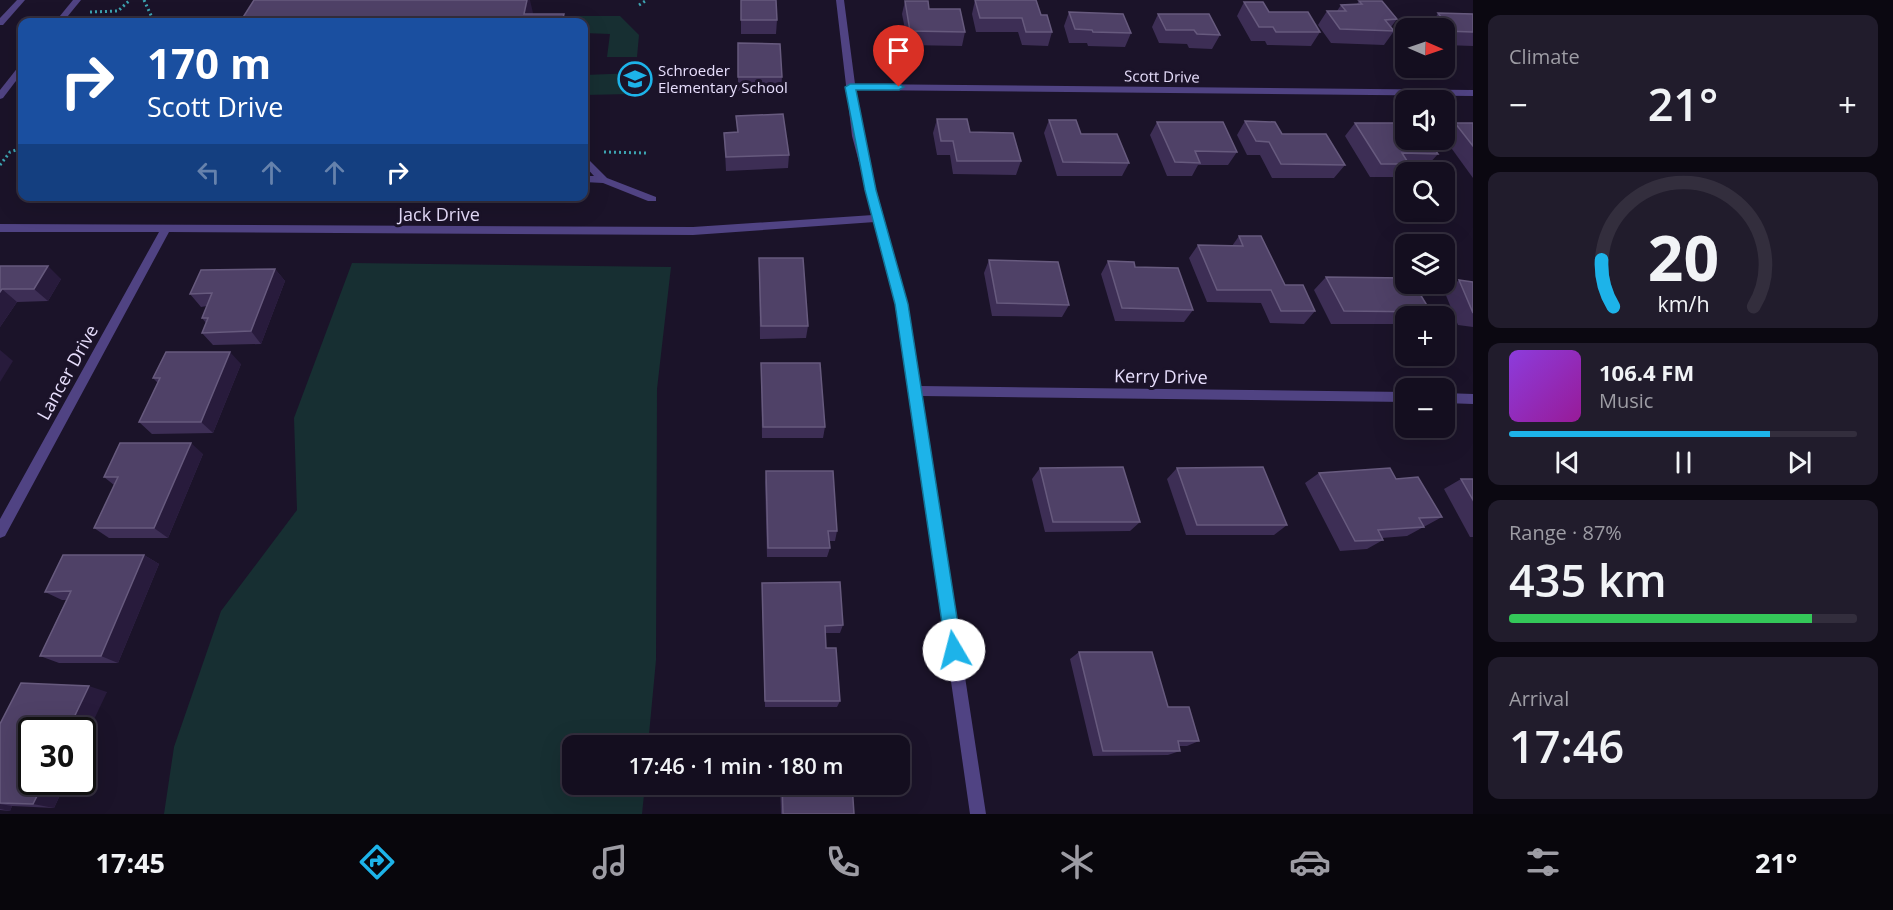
<!DOCTYPE html>
<html lang="en">
<head>
<meta charset="utf-8">
<style>
	body { margin:0; font-family:"Open Sans",sans-serif; background:#211c2c; color:#f1f3f6; height:100vh; display:flex; flex-direction:column; font-size:22px; white-space:nowrap }
	* { box-sizing:border-box; margin:0 }
	p { font-size:20px; color:#9d9ca4 }
	.icon { flex:none; width:33px; height:33px; fill:none; stroke:currentColor; stroke-width:2; stroke-linecap:round; stroke-linejoin:round }
	.map { position:relative; flex:1; overflow:hidden }
	.side { display:flex; flex-direction:column; gap:15px; padding:15px; background:#0b0811; width:420px }
	.side>* { flex:none }
	.hud { position:absolute; left:18px; top:18px; width:570px; height:183px; border-radius:12px; box-shadow:0 6px 24px #0002,0 0 0 2px #332e3d; background:#1a4fa0; color:#fff; overflow:hidden }
	.needle { width:39px; rotate:92deg }
	.tools { position:absolute; left:1395px; top:18px; display:grid; gap:12px }
	.tools a { display:grid; place-items:center; width:60px; height:60px; border-radius:12px; background:#140e1f; box-shadow:0 6px 24px #0002,0 0 0 2px #332e3d; font-size:30px }
	.speed { position:absolute; left:18px; top:717px; display:flex; gap:12px; font-size:30px; font-weight:700; text-align:center }
	.speed>* { display:grid; place-content:center; width:78px; height:78px; border-radius:50%; background:#140e1f; box-shadow:0 6px 24px #0002,0 0 0 2px #332e3d; line-height:1 }
	.speed .limit { border:3px solid #111; border-radius:9px; background:#fff; color:#111 }
	.pin { position:absolute; display:grid; place-items:center; width:51px; height:51px; color:#fff; margin:-62px -26px; border-radius:50% 50% 50% 0; rotate:-45deg; box-shadow:0 0 6px #0007 }
	.pin .icon { rotate:45deg }
	.me { position:absolute; width:66px; margin:-33px; rotate:352deg; stroke-linejoin:round; filter:drop-shadow(0 0 4px #0008) }
	.turn { display:flex; align-items:center; gap:21px; height:126px; padding:0 30px; font-size:27px }
	.turn .icon { width:78px; height:78px; stroke-width:2.5 }
	.turn b { display:block; font-size:42px; line-height:51px }
	.lanes { display:flex; align-items:center; height:57px; padding:0 30px; background:#0003; justify-content:center; gap:30px; direction:ltr }
	.lanes .off { opacity:.35 }
	.big { font-size:45px; font-weight:600; line-height:1.1 }
	.side .widget { flex:1; display:flex; flex-direction:column; justify-content:center; gap:9px; min-width:0; padding:0 21px; border-radius:12px; background:#211c2c }
	.side .dial { align-items:center; gap:0 }
	.dial svg { height:156px; overflow:visible; fill:none; stroke:#332e3d; stroke-width:7; stroke-linecap:round; text-anchor:middle }
	.dial text { fill:#f1f3f6; stroke:none }
	.song { display:flex; align-items:center; gap:18px }
	.cover { width:72px; height:72px; border-radius:9px; background:linear-gradient(135deg,hsl(270 70% 55%),hsl(300 70% 35%)) }
	.played { height:6px; border-radius:3px; background:linear-gradient(90deg,#1db3e9 75%,#332e3d 75%) }
	.keys { display:flex; justify-content:space-around; direction:ltr }
	.heat { display:flex; justify-content:space-between; align-items:center; font-size:33px; direction:ltr }
	.charge { height:9px; border-radius:4px; background:linear-gradient(90deg,#34c759 87%,#332e3d 0) }
	.trip { position:absolute; left:562px; top:735px; width:348px; height:60px; border-radius:12px; background:#140e1f; box-shadow:0 6px 24px #0002,0 0 0 2px #332e3d; font-weight:600; line-height:60px; text-align:center }
	.tabs { display:flex; height:96px; justify-content:space-around; align-items:center; background:#08060c; color:#9d9ca4 }
	.tabs .icon { width:42px; height:42px }
	.tabs .on { color:#1db3e9 }
	.tabs b { font-size:27px; color:#f1f3f6 }
	main { display:flex; flex:1; min-height:0 }
	.map>svg:first-child { display:block }
</style>
</head>
<body>
<main>
<div class="map">
<svg width="1473" height="814" viewBox="0 0 1473 814">
	<rect width="100%" height="100%" fill="#1b1329"/>
	<g fill="#172f32">
		<path d="M 572,16 L 620,16 L 639,35 L 637,57 L 607,57 L 610,34 L 584,33 L 584,22 L 571,22 Z"/>
		<path d="M 637,73 L 636,87 L 631,88 L 631,94 L 584,95 L 584,75 Z"/>
		<path d="M 352,263 L 671,267 L 657,389 L 656,660 L 648,745 L 573,746 L 573,784 L 645,785 L 642,814 L 164,814 L 174,747 L 221,611 L 297,510 L 294,418 Z"/>
	</g>
	<g fill="none" stroke-linecap="round" stroke-linejoin="round">
		<g stroke="#3da5b2" stroke-width="3" stroke-dasharray="2 3" stroke-linecap="butt">
			<path d="M 144,0 L 154,22"/>
			<path d="M 639,5 L 647,0"/>
			<path d="M 90,12 L 118,11 L 130,0"/>
			<path d="M 604,152 L 646,153"/>
			<path d="M 0,165 L 10,152 L 22,148"/>
		</g>
		<g fill="#504383" fill-rule="evenodd">
			<path d="M 17,0 L 25,0 L 3,25 L 0,25 L 0,18 Z"/>
			<path d="M 73,0 L 81,0 L 63,22 L 55,22 Z"/>
			<path d="M 22,65 L 22,73 L 3,98 L 0,99 L 0,90 L 19,66 Z"/>
			<path d="M 584,157 L 587,158 L 607,178 L 656,197 L 656,201 L 648,201 L 603,183 L 584,182 L 584,176 L 594,176 L 584,165 Z"/>
		</g>
		<g fill="#504383" fill-rule="evenodd">
			<path d="M 836,0 L 844,0 L 855,84 L 1473,90 L 1473,96 L 856,90 L 862,136 L 907,304 L 920,386 L 1406,392 L 1406,402 L 922,396 L 986,814 L 970,814 L 897,304 L 875,222 L 693,235 L 169,232 L 5,536 L 0,538 L 0,519 L 159,232 L 0,232 L 0,224 L 693,227 L 873,215 L 852,136 Z"/>
			<path d="M 1444,393 L 1473,394 L 1473,404 L 1444,403 Z"/>
		</g>
	</g>
	<g fill="#3d2e55">
		<path d="M 741,0 L 777,20 L 776,34 L 741,34 Z"/>
		<path d="M 975,0 L 1041,15 L 1052,32 L 1048,46 L 1022,45 L 1018,32 L 976,32 L 972,14 Z"/>
		<path d="M 905,1 L 929,9 L 965,32 L 962,46 L 908,45 L 902,14 Z"/>
		<path d="M 1359,1 L 1397,19 L 1391,27 L 1394,31 L 1384,45 L 1331,43 L 1318,25 L 1327,11 L 1337,11 L 1341,5 L 1357,4 Z"/>
		<path d="M 1244,2 L 1269,12 L 1320,32 L 1311,46 L 1267,45 L 1265,41 L 1251,41 L 1237,16 Z"/>
		<path d="M 1069,12 L 1131,33 L 1125,47 L 1088,46 L 1087,43 L 1069,43 L 1064,26 Z"/>
		<path d="M 1438,13 L 1473,14 L 1473,46 L 1444,45 L 1444,28 L 1411,28 L 1420,17 L 1436,17 Z"/>
		<path d="M 1158,14 L 1220,35 L 1212,49 L 1189,48 L 1187,44 L 1159,43 L 1152,27 Z"/>
		<path d="M 738,43 L 782,77 L 781,91 L 738,91 Z"/>
		<path d="M 736,116 L 789,155 L 788,168 L 726,171 L 724,133 L 737,133 Z"/>
		<path d="M 937,119 L 970,132 L 1021,161 L 1016,175 L 953,174 L 950,155 L 937,155 L 933,133 Z"/>
		<path d="M 1049,120 L 1081,134 L 1129,163 L 1122,176 L 1057,176 L 1044,133 Z"/>
		<path d="M 1245,121 L 1282,134 L 1345,165 L 1334,178 L 1272,178 L 1260,155 L 1247,155 L 1237,135 Z"/>
		<path d="M 1157,122 L 1237,152 L 1228,165 L 1198,165 L 1192,176 L 1167,176 L 1150,135 Z"/>
		<path d="M 1355,123 L 1438,154 L 1426,167 L 1406,167 L 1397,177 L 1370,177 L 1345,136 Z"/>
		<path d="M 1455,123 L 1473,123 L 1473,178 L 1444,138 L 1444,135 Z"/>
		<path d="M 1239,236 L 1285,285 L 1315,311 L 1304,324 L 1270,323 L 1261,303 L 1207,302 L 1189,258 L 1198,245 L 1232,246 Z"/>
		<path d="M 759,258 L 808,326 L 806,338 L 760,339 Z"/>
		<path d="M 989,260 L 1069,305 L 1062,317 L 992,316 L 984,273 Z"/>
		<path d="M 1108,261 L 1135,267 L 1193,310 L 1184,322 L 1115,321 L 1101,274 Z"/>
		<path d="M 0,266 L 61,279 L 48,301 L 17,302 L 0,327 Z"/>
		<path d="M 275,269 L 285,281 L 261,344 L 213,345 L 202,333 L 206,323 L 202,318 L 207,306 L 201,307 L 190,294 Z"/>
		<path d="M 1326,277 L 1431,312 L 1426,316 L 1406,316 L 1406,324 L 1331,324 L 1314,290 Z"/>
		<path d="M 1459,280 L 1473,282 L 1473,327 L 1458,325 L 1445,293 Z"/>
		<path d="M 761,363 L 825,427 L 823,438 L 762,438 Z"/>
		<path d="M 241,364 L 213,433 L 152,434 L 139,422 L 158,383 L 153,378 Z"/>
		<path d="M 203,454 L 168,538 L 109,538 L 94,528 L 114,485 L 104,477 Z"/>
		<path d="M 1040,468 L 1140,522 L 1130,531 L 1045,532 L 1032,479 Z"/>
		<path d="M 1177,468 L 1287,525 L 1274,535 L 1186,535 L 1167,479 Z"/>
		<path d="M 766,471 L 837,531 L 835,541 L 829,541 L 830,548 L 827,557 L 767,557 L 765,482 Z"/>
		<path d="M 1319,473 L 1396,479 L 1442,517 L 1407,536 L 1382,538 L 1383,540 L 1367,549 L 1340,551 L 1305,483 Z"/>
		<path d="M 1461,479 L 1473,479 L 1473,537 L 1470,537 L 1444,489 Z"/>
		<path d="M 144,555 L 159,564 L 118,663 L 59,663 L 40,656 L 66,600 L 62,600 L 45,592 Z"/>
		<path d="M 762,583 L 843,625 L 840,633 L 825,633 L 826,648 L 840,701 L 837,707 L 765,707 L 762,591 Z"/>
		<path d="M 1079,652 L 1168,707 L 1199,741 L 1187,746 L 1179,746 L 1180,751 L 1168,755 L 1093,756 L 1070,659 Z"/>
		<path d="M 107,692 L 32,782 L 66,782 L 54,808 L 12,806 L 10,811 L 0,810 L 0,724 Z"/>
		<path d="M 780,784 L 852,784 L 854,814 L 781,814 Z"/>
	</g>
	<g fill="#281b3c">
		<path d="M 527,0 L 530,0 L 533,13 L 531,22 L 524,14 Z"/>
		<path d="M 48,266 L 61,279 L 48,301 L 34,289 Z"/>
		<path d="M 275,269 L 285,281 L 261,344 L 251,331 Z"/>
		<path d="M 2,289 L 17,302 L 0,327 L 0,292 Z"/>
		<path d="M 0,350 L 13,361 L 0,382 Z"/>
		<path d="M 230,352 L 241,364 L 213,433 L 201,422 Z"/>
		<path d="M 191,443 L 203,454 L 168,538 L 154,528 Z"/>
		<path d="M 144,555 L 159,564 L 118,663 L 101,656 Z"/>
		<path d="M 89,686 L 107,692 L 82,745 L 82,730 L 68,730 Z"/>
		<path d="M 44,782 L 66,782 L 54,808 L 33,804 Z"/>
		<path d="M 0,804 L 12,806 L 10,811 L 0,809 Z"/>
	</g>
	<g fill="#4f4167" stroke="#675a7e" stroke-width="1.5">
		<path d="M 254,0 L 527,0 L 524,14 L 564,14 L 562,22 L 240,22 Z"/>
		<path d="M 741,0 L 776,0 L 777,20 L 741,20 Z"/>
		<path d="M 975,0 L 1036,0 L 1041,15 L 1047,15 L 1052,32 L 1026,32 L 1022,18 L 980,18 Z"/>
		<path d="M 905,1 L 928,1 L 929,9 L 960,9 L 965,32 L 910,31 Z"/>
		<path d="M 1359,1 L 1382,1 L 1397,19 L 1385,20 L 1394,31 L 1340,29 L 1327,11 L 1346,11 L 1341,5 L 1362,4 Z"/>
		<path d="M 1244,2 L 1263,2 L 1269,12 L 1308,12 L 1320,32 L 1276,32 L 1273,27 L 1259,27 Z"/>
		<path d="M 1069,12 L 1123,14 L 1131,33 L 1093,32 L 1092,30 L 1075,29 Z"/>
		<path d="M 1438,13 L 1473,14 L 1473,32 L 1444,31 L 1444,28 L 1430,28 L 1420,17 L 1441,17 Z"/>
		<path d="M 1158,14 L 1209,14 L 1220,35 L 1197,34 L 1194,30 L 1166,30 Z"/>
		<path d="M 738,43 L 780,44 L 782,77 L 738,77 Z"/>
		<path d="M 783,114 L 789,155 L 726,157 L 724,133 L 738,132 L 736,116 Z"/>
		<path d="M 937,119 L 967,119 L 970,132 L 1013,133 L 1021,161 L 957,161 L 953,141 L 941,141 Z"/>
		<path d="M 1049,120 L 1076,120 L 1081,134 L 1117,134 L 1129,163 L 1063,162 Z"/>
		<path d="M 1245,121 L 1275,122 L 1282,134 L 1326,134 L 1345,165 L 1281,164 L 1269,142 L 1256,141 Z"/>
		<path d="M 1157,122 L 1223,122 L 1237,152 L 1195,151 L 1200,163 L 1175,162 Z"/>
		<path d="M 1355,123 L 1406,123 L 1406,140 L 1428,140 L 1438,154 L 1402,153 L 1409,164 L 1381,164 Z"/>
		<path d="M 1455,123 L 1473,123 L 1473,146 Z"/>
		<path d="M 1239,236 L 1261,236 L 1285,285 L 1303,285 L 1315,311 L 1281,311 L 1271,290 L 1217,290 L 1198,245 L 1243,246 Z"/>
		<path d="M 759,258 L 803,258 L 808,326 L 761,326 Z"/>
		<path d="M 989,260 L 1058,262 L 1069,305 L 997,303 Z"/>
		<path d="M 1108,261 L 1134,262 L 1135,267 L 1178,268 L 1193,310 L 1122,308 Z"/>
		<path d="M 0,266 L 48,266 L 34,289 L 2,289 L 0,292 Z"/>
		<path d="M 275,269 L 251,331 L 202,333 L 208,318 L 202,318 L 212,293 L 190,294 L 201,270 Z"/>
		<path d="M 1326,277 L 1406,278 L 1406,284 L 1414,284 L 1431,312 L 1344,311 Z"/>
		<path d="M 1459,280 L 1473,282 L 1473,313 Z"/>
		<path d="M 166,352 L 230,352 L 201,422 L 139,422 L 160,378 L 153,378 Z"/>
		<path d="M 761,363 L 820,363 L 825,427 L 763,427 Z"/>
		<path d="M 120,443 L 191,443 L 154,528 L 94,528 L 118,477 L 104,477 Z"/>
		<path d="M 1123,467 L 1140,522 L 1053,522 L 1040,468 Z"/>
		<path d="M 1263,467 L 1287,525 L 1197,525 L 1177,468 Z"/>
		<path d="M 1390,468 L 1396,479 L 1418,477 L 1442,517 L 1419,518 L 1424,527 L 1378,530 L 1383,540 L 1355,541 L 1319,473 Z"/>
		<path d="M 766,471 L 833,471 L 837,531 L 828,531 L 830,548 L 768,548 Z"/>
		<path d="M 1461,479 L 1473,479 L 1473,500 Z"/>
		<path d="M 63,555 L 144,555 L 101,656 L 40,656 L 71,591 L 45,592 Z"/>
		<path d="M 840,582 L 843,625 L 825,626 L 826,648 L 836,648 L 840,701 L 765,701 L 762,583 Z"/>
		<path d="M 1079,652 L 1152,652 L 1168,707 L 1189,707 L 1199,741 L 1178,741 L 1180,751 L 1103,751 Z"/>
		<path d="M 21,683 L 89,686 L 68,730 L 32,730 L 32,782 L 44,782 L 33,804 L 0,803 L 0,724 Z"/>
		<rect x="780" y="738" width="69" height="8"/>
		<path d="M 782,784 L 852,784 L 854,814 L 783,814 Z"/>
	</g>
	<path fill="#1db3e9" stroke="#137497" stroke-width="1.5" d="M 850,84 L 899,84 L 904,87 L 899,90 L 856,90 L 876,190 L 908,304 L 962,650 L 960,655 L 954,658 L 949,655 L 946,650 L 895,304 L 865,190 L 845,87 Z"/>
	<defs>
		<symbol id="school-ring" viewBox="-11 -11 22 22"><circle r="9.5" fill="#1b1329" stroke="#1db3e9" stroke-width="1.5"/><path d="M0-5L7-2L0 1L-7-2ZM-4 1L0 2.5L4 1V4Q0 6-4 4Z" fill="#1db3e9"/></symbol>
	</defs>
	<g fill-rule="evenodd">
		<use href="#school-ring" x="616" y="60" width="38" height="38"/>
	</g>
	<g text-anchor="middle" dominant-baseline="central" stroke-width="6" stroke-linejoin="round" paint-order="stroke">
		<g font-size="15" fill="#e7defc" stroke="#1b1329" text-anchor="start">
			<text x="658" y="70">Schroeder<tspan x="658" dy="17">Elementary School</tspan></text>
		</g>
		<g font-size="15" fill="#e7defc" stroke="#1b1329">
			<text transform="translate(1162 76) rotate(1)">Scott Drive</text>
		</g>
		<g font-size="18" fill="#e7defc" stroke="#1b1329">
			<text x="439" y="214">Jack Drive</text>
			<text transform="translate(67 372) rotate(-61)">Lancer Drive</text>
			<text transform="translate(1161 376) rotate(1)">Kerry Drive</text>
		</g>
	</g>
</svg>
<div class="tools">
<a><svg class="needle" viewBox="-14 -14 28 28"><path d="M0-13l5 13h-10z" fill="#e53935"/><path d="M0 13l5-13h-10z" fill="#9d9ca4"/></svg></a>
<a><svg class="icon" aria-label="sound" viewBox="0 0 24 24"><path d="M4 9h4l5-4v14l-5-4H4zM17 9q2 3 0 6"/></svg></a>
<a><svg class="icon" aria-label="search" viewBox="0 0 24 24"><circle cx="10" cy="10" r="6"/><path d="M15 15l6 6"/></svg></a>
<a><svg class="icon" aria-label="layers" viewBox="0 0 24 24"><path d="M12 4l9 5-9 5-9-5zM3 14l9 5 9-5"/></svg></a>
<a>+</a>
<a>−</a>
</div>
<div class="speed"><div class="limit">30</div></div>
<div class="pin" style="left:899px;top:87px;background:#d93025"><svg class="icon" aria-label="arrive" viewBox="0 0 24 24"><path d="M6 21V4h12l-3 4 3 4H6"/></svg></div>
<svg class="me" style="left:954px;top:650px" viewBox="-20 -20 40 40"><circle r="19" fill="#fff"/><path d="M0-13L10 11 0 6-10 11z" fill="#1db3e9"/></svg>
<div class="trip">17:46 · 1 min · 180 m</div>
<div class="hud">
<div class="turn"><svg class="icon" aria-label="right" viewBox="0 0 24 24"><path d="M7 20v-9h11M14 6l5 5-5 5"/></svg><div><b>170 m</b>Scott Drive</div></div>
<div class="lanes"><svg class="icon off" aria-label="left" viewBox="0 0 24 24"><path d="M17 20v-9H6M10 6l-5 5 5 5"/></svg><svg class="icon off" aria-label="ahead" viewBox="0 0 24 24"><path d="M12 20V5M6 11l6-6 6 6"/></svg><svg class="icon off" aria-label="ahead" viewBox="0 0 24 24"><path d="M12 20V5M6 11l6-6 6 6"/></svg><svg class="icon" aria-label="right" viewBox="0 0 24 24"><path d="M7 20v-9h11M14 6l5 5-5 5"/></svg></div>
</div>
</div>
<section class="side">
<div class="widget"><p>Climate</p>
<div class="heat"><a>−</a><b class="big">21°</b><a>+</a></div>
</div>
<div class="widget dial"><svg viewBox="0 0 100 80">
<path d="M14 69A42 42 0 1 1 86 69"/>
<path d="M14 69A42 42 0 0 1 8 45" stroke="#1db3e9"/>
<text x="50" y="56" font-size="32" font-weight="700">20</text>
<text x="50" y="72" font-size="11">km/h</text>
</svg></div>
<div class="widget">
<div class="song"><i class="cover"></i><div><b>106.4 FM</b><p>Music</p></div></div>
<div class="played"></div>
<div class="keys"><svg class="icon" aria-label="previous" viewBox="0 0 24 24"><path d="M18 5L8 12l10 7zM5 5v14"/></svg><svg class="icon" aria-label="pause" viewBox="0 0 24 24"><path d="M8 5v14M16 5v14"/></svg><svg class="icon" aria-label="next" viewBox="0 0 24 24"><path d="M6 5l10 7-10 7zM19 5v14"/></svg></div>
</div>
<div class="widget"><p>Range · 87%</p><b class="big">435 km</b><div class="charge"></div></div>
<div class="widget"><p>Arrival</p><b class="big">17:46</b></div>
</section>
</main>
<nav class="tabs">
<b>17:45</b>
<svg class="icon on" aria-label="directions" viewBox="0 0 24 24"><path d="M12 3l9 9-9 9-9-9zM9 14v-3h6M13 9l2 2-2 2"/></svg>
<svg class="icon" aria-label="music" viewBox="0 0 24 24"><path d="M9 18V5l10-2v13"/><circle cx="6" cy="18" r="3"/><circle cx="16" cy="16" r="3"/></svg>
<svg class="icon" aria-label="phone" viewBox="0 0 24 24"><path d="M5 4h4l2 5-3 2q2 4 5 5l2-3 5 2v4C11 20 4 13 5 4z"/></svg>
<svg class="icon" aria-label="climate" viewBox="0 0 24 24"><path d="M12 3v18M4 7l16 10M4 17L20 7"/></svg>
<svg class="icon" aria-label="car" viewBox="0 0 24 24"><path d="M5 17H2v-5l4-1 3-4h7l3 4 3 1v5h-3M9 17h6M6 11h13"/><circle cx="7" cy="17" r="2"/><circle cx="17" cy="17" r="2"/></svg>
<svg class="icon" aria-label="filters" viewBox="0 0 24 24"><path d="M4 7h16M4 17h16"/><circle cx="9" cy="7" r="2"/><circle cx="15" cy="17" r="2"/></svg>
<b>21°</b>
</nav>
</body>
</html>
